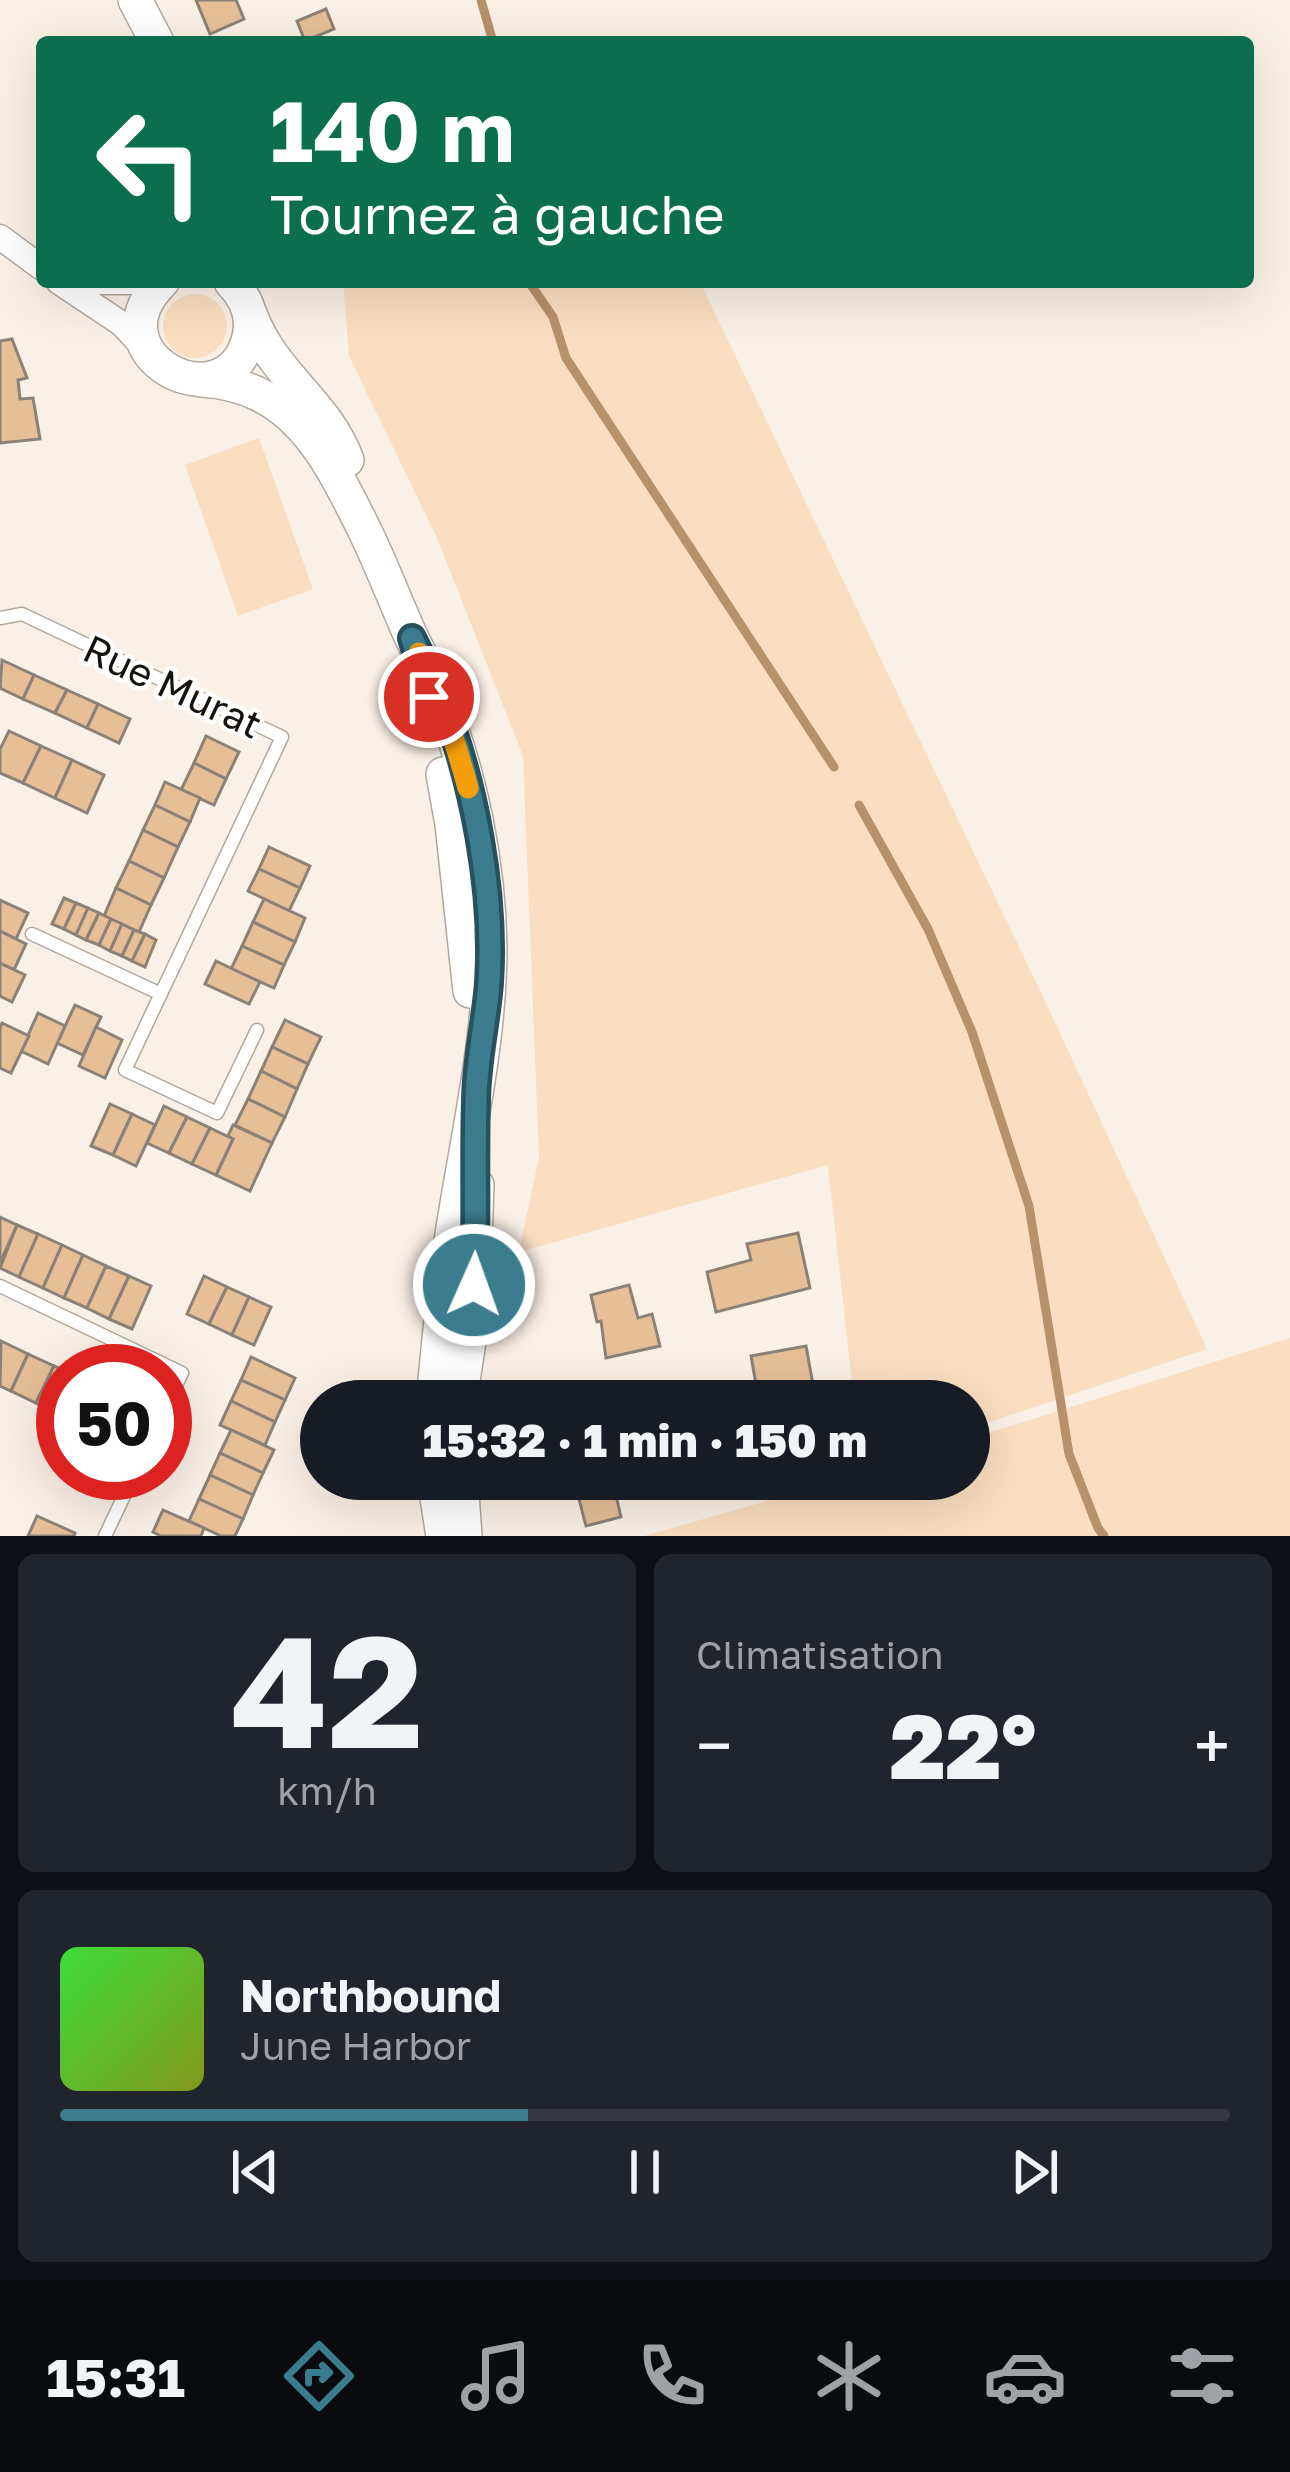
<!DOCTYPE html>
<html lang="fr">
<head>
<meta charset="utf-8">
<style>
	body { margin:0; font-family:"Golos Text",sans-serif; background:#20242c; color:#f1f3f6; height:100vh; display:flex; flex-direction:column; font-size:45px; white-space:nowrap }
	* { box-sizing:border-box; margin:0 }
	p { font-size:39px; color:#9ea1a6 }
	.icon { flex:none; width:66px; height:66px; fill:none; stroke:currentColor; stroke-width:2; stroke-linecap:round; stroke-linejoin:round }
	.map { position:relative; height:1536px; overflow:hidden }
	.details { display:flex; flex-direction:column; gap:18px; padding:18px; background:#0d0f14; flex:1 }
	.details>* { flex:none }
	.guide { position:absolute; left:36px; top:36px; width:1218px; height:252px; border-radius:12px; box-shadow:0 12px 48px #0002; background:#0b6e4f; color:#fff; overflow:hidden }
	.speed { position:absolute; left:36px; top:1344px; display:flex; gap:24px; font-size:60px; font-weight:700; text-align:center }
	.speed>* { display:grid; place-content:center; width:156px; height:156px; border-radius:50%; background:#171b24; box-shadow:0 12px 48px #0002; line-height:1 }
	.speed .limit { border:18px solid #d22; background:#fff; color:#111 }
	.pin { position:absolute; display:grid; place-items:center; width:102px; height:102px; color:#fff; margin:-51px; border:6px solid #fff; border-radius:50%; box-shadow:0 3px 12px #0007 }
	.me { position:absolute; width:132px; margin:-66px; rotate:2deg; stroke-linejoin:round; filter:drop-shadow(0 0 9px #0008) }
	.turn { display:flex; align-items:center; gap:42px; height:252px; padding:0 36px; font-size:54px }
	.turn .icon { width:156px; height:156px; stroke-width:2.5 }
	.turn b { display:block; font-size:84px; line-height:102px }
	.big { font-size:90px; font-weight:800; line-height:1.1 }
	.details .widget { flex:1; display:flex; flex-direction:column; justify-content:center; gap:18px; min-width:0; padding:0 42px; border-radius:18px; background:#20242c }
	.details .dial { align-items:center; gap:0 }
	.dial b { font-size:156px; line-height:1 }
	.song { display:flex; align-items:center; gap:36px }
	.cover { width:144px; height:144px; border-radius:18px; background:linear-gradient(135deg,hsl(120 70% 55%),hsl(70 70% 35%)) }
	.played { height:12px; border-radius:6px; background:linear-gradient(90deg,#3b7d8f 40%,#363941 40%) }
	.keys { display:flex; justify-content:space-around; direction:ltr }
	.heat { display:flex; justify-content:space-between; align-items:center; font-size:66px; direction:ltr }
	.details .tiles { flex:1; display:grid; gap:18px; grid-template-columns:1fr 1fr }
	.widget:last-child { grid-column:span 2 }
	.trip { position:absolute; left:300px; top:1380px; width:690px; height:120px; border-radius:60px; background:#171b24; box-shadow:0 12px 48px #0002; font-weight:800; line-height:120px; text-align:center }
	.dock { display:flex; height:192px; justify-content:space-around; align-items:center; background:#090b0e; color:#9ea1a6 }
	.dock .icon { width:84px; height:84px }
	.dock .current { color:#3b7d8f }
	.dock b { font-size:54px; color:#f1f3f6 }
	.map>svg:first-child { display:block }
</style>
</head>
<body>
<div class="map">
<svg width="1290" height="1536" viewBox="0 0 1290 1536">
	<rect width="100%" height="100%" fill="#fbf0e5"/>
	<g fill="#fadec1">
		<path d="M 343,282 L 700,282 L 1045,1001 L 1207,1349 L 969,1429 L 969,1401 L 854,1401 L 828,1165 L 519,1252 L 539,1157 L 523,756 L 437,538 L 349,356 Z"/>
		<circle cx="195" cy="326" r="32"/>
		<path d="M 259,438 L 313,589 L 238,616 L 185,465 Z"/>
		<path d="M 1290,1338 L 1290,1536 L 644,1536 L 843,1479 L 969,1479 L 969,1439 Z"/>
	</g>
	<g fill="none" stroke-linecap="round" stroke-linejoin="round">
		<g stroke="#b6916a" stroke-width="9">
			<path d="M 481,0 L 493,42"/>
			<path d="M 529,282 L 553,317 L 566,358 L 834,767"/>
			<path d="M 859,805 L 928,929 L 972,1032 L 1029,1206 L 1069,1454 L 1098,1528 L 1104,1536"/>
		</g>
	</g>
	<g fill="#e6bf97" stroke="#8b8177" stroke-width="3">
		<path d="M 196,0 L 236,0 L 244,19 L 210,34 Z"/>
		<path d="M 326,9 L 334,29 L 305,41 L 297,21 Z"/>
		<path d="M 12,339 L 27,378 L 18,380 L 20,399 L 33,398 L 40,439 L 0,443 L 0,341 Z"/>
		<path d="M 2,660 L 34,675 L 23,699 L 0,688 Z"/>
		<path d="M 34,675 L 67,690 L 55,713 L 23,699 Z"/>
		<path d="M 67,690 L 98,704 L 87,728 L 55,713 Z"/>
		<path d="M 98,704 L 130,719 L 119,743 L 87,728 Z"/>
		<path d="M 9,731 L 41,746 L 23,783 L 0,773 L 0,749 Z"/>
		<path d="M 206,736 L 239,752 L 226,779 L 194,763 Z"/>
		<path d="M 41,746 L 72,760 L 55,798 L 23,783 Z"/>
		<path d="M 72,760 L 104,775 L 87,813 L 55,798 Z"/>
		<path d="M 194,763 L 226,779 L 214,805 L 181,790 Z"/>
		<path d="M 165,782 L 200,798 L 190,822 L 155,805 Z"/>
		<path d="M 155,805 L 190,822 L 178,847 L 143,830 Z"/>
		<path d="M 143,830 L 178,847 L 164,878 L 129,861 Z"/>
		<path d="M 269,847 L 310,866 L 300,888 L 259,869 Z"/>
		<path d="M 129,861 L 164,878 L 151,905 L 116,888 Z"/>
		<path d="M 259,869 L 300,888 L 289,911 L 248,891 Z"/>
		<path d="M 116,888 L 151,905 L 139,932 L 104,916 Z"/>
		<path d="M 64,898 L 76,903 L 64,929 L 52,924 Z"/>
		<path d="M 264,899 L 305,918 L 295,942 L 253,922 Z"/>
		<path d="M 0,900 L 28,913 L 16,939 L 0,931 Z"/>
		<path d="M 76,903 L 88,908 L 76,935 L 64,929 Z"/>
		<path d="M 88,908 L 99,913 L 86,940 L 76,935 Z"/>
		<path d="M 99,913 L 111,919 L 99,945 L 86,940 Z"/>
		<path d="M 111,919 L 122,924 L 110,951 L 99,945 Z"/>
		<path d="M 253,922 L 295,942 L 284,965 L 242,946 Z"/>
		<path d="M 122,924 L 134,930 L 122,956 L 110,951 Z"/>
		<path d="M 134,930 L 145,934 L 132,961 L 122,956 Z"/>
		<path d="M 0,931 L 26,944 L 14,970 L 0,963 Z"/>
		<path d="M 145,934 L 156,940 L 145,967 L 132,961 Z"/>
		<path d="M 242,946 L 284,965 L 274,988 L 231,969 Z"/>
		<path d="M 216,961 L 260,982 L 249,1004 L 205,984 Z"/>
		<path d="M 0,963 L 25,975 L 12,1002 L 0,996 Z"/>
		<path d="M 75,1005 L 101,1017 L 83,1055 L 57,1043 Z"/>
		<path d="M 38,1013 L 65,1026 L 48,1064 L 21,1051 Z"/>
		<path d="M 285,1020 L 321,1037 L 308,1064 L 272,1047 Z"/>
		<path d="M 2,1023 L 29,1036 L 11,1073 L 0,1068 L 0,1028 Z"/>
		<path d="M 96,1027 L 122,1040 L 105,1078 L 79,1066 Z"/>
		<path d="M 272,1047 L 308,1064 L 297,1089 L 261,1071 Z"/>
		<path d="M 261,1071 L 297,1089 L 285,1117 L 248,1099 Z"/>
		<path d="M 248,1099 L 285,1117 L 272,1143 L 235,1125 Z"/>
		<path d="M 110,1104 L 132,1114 L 113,1155 L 91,1146 Z"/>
		<path d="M 164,1106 L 187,1117 L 169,1153 L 147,1143 Z"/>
		<path d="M 132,1114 L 155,1125 L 136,1166 L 113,1155 Z"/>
		<path d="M 187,1117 L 210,1128 L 192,1164 L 169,1153 Z"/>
		<path d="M 233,1125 L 272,1143 L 250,1191 L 216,1175 L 233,1139 L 228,1136 Z"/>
		<path d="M 210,1128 L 233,1139 L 216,1175 L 192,1164 Z"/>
		<path d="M 0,1217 L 17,1225 L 0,1263 Z"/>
		<path d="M 17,1225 L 38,1234 L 19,1277 L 0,1268 Z"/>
		<path d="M 798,1233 L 810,1288 L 716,1312 L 707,1272 L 751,1260 L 747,1244 Z"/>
		<path d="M 38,1234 L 62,1245 L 43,1288 L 19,1277 Z"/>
		<path d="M 62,1245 L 83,1255 L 64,1298 L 43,1288 Z"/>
		<path d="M 83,1255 L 106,1266 L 87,1308 L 64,1298 Z"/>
		<path d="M 106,1266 L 129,1276 L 109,1319 L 87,1308 Z"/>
		<path d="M 129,1276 L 151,1286 L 132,1329 L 109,1319 Z"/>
		<path d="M 204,1276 L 227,1287 L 209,1324 L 187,1314 Z"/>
		<path d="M 629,1285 L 638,1318 L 652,1314 L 660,1346 L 606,1358 L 601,1321 L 597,1322 L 591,1295 Z"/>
		<path d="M 227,1287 L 249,1297 L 232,1335 L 209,1324 Z"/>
		<path d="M 249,1297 L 271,1307 L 254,1345 L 232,1335 Z"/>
		<path d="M 1,1341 L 28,1354 L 11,1391 L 0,1386 Z"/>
		<path d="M 806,1346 L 816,1401 L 759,1401 L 751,1356 Z"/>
		<path d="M 28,1354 L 54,1366 L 36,1403 L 11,1391 Z"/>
		<path d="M 251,1357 L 295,1378 L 285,1400 L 241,1380 Z"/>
		<path d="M 54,1366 L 66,1371 L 63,1371 L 62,1415 L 36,1403 Z"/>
		<path d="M 241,1380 L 285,1400 L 275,1422 L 231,1401 Z"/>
		<path d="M 231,1401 L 275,1422 L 265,1445 L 220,1425 Z"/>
		<path d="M 231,1430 L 274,1450 L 263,1473 L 220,1453 Z"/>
		<path d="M 220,1453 L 263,1473 L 253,1495 L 210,1475 Z"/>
		<path d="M 210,1475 L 253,1495 L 243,1519 L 199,1499 Z"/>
		<path d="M 585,1479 L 612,1479 L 621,1517 L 586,1526 L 577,1491 L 587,1488 Z"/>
		<path d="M 199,1499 L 243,1519 L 235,1536 L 221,1536 L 189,1521 Z"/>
		<path d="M 163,1510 L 204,1528 L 201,1536 L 161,1536 L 153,1532 Z"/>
		<path d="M 37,1516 L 75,1533 L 74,1536 L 28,1536 Z"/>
	</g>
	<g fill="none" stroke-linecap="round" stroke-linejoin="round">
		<defs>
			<g id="lane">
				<path d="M 0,618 L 22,614 L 282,737 L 125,1070 L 217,1113 L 257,1030"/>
				<path d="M 32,934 L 161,994"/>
				<path d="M 0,1286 L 182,1373 L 165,1408"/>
				<path d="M 105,1536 L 135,1473"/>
			</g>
			<g id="street">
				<path d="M 0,237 L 42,268"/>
				<path d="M 59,282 L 122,324 L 146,350"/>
				<path d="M 99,282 L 148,282"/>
			</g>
			<g id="secondary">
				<path d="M 135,0 L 157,42"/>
				<path d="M 162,282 C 89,354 223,425 248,341 C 255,318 247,298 231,282"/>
				<path d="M 250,314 C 273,376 325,401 347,460"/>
				<path d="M 201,380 C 295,385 328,457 365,531 C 381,564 394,598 409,632 C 419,654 432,675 440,698 C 471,776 489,864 490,948 C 490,1035 470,1125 456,1210 C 445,1273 439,1338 433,1401"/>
				<path d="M 443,774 L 452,824 L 470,991"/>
				<path d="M 460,1401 L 472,1321 L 477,1185"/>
				<path d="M 434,1479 L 443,1536"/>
				<path d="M 461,1479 L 465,1536"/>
			</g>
		</defs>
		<use href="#lane" stroke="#b1a79d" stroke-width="15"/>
		<use href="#street" stroke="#b1a79d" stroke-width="27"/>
		<use href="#secondary" stroke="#b1a79d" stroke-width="36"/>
		<use href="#lane" stroke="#fff" stroke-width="12"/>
		<use href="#street" stroke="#fff" stroke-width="24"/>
		<use href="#secondary" stroke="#fff" stroke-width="33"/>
	</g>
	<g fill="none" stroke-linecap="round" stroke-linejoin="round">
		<defs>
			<path id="route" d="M 429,697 L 412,638 C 421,657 432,676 440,696 C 474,781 495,892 489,983 C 486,1023 476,1062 476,1102 C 474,1163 477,1224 474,1285"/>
		</defs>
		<use href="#route" stroke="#26515d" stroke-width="30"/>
		<use href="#route" stroke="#3b7d8f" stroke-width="21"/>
		<path stroke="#f59e0b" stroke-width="21" d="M 419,653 C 441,697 455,740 468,788"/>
	</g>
	<g text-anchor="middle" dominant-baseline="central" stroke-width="9" stroke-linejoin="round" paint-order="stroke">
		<g font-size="39" fill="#15110d" stroke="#fff">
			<text transform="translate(173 686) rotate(25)">Rue Murat</text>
		</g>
	</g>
</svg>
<div class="speed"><div class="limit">50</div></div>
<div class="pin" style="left:429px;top:697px;background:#d93025"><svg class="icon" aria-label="arrive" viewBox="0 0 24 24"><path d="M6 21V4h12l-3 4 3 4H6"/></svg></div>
<svg class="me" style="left:474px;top:1285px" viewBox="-20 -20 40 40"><circle r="17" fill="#3b7d8f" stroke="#fff" stroke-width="3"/><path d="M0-11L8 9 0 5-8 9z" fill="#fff"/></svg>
<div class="trip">15:32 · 1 min · 150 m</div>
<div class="guide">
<div class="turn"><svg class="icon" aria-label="left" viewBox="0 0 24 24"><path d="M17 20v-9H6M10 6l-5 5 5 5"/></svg><div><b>140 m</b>Tournez à gauche</div></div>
</div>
</div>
<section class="details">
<div class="tiles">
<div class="widget dial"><b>42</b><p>km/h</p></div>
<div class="widget"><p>Climatisation</p>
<div class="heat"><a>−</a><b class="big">22°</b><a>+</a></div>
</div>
<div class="widget">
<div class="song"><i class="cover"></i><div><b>Northbound</b><p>June Harbor</p></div></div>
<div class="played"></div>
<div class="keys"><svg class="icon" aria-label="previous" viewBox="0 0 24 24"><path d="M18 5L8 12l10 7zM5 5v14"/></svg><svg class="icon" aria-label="pause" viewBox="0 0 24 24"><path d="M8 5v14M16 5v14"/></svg><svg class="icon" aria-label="next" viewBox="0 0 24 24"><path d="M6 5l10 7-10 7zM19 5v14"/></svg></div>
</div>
</div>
</section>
<nav class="dock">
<b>15:31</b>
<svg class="icon current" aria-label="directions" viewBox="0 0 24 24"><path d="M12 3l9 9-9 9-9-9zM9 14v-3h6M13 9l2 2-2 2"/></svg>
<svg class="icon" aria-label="music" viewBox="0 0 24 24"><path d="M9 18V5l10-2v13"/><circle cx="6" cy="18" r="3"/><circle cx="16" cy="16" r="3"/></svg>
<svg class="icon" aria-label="phone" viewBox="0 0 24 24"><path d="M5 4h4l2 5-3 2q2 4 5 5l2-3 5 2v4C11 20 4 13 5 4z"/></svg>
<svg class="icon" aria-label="climate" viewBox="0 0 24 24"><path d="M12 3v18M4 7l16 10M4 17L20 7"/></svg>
<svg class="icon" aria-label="car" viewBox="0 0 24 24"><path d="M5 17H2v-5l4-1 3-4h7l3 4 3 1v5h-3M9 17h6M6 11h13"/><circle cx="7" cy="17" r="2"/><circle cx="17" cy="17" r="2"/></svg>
<svg class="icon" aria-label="filters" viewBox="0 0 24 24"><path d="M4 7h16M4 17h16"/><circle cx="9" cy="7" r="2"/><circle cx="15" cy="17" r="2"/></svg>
</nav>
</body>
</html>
